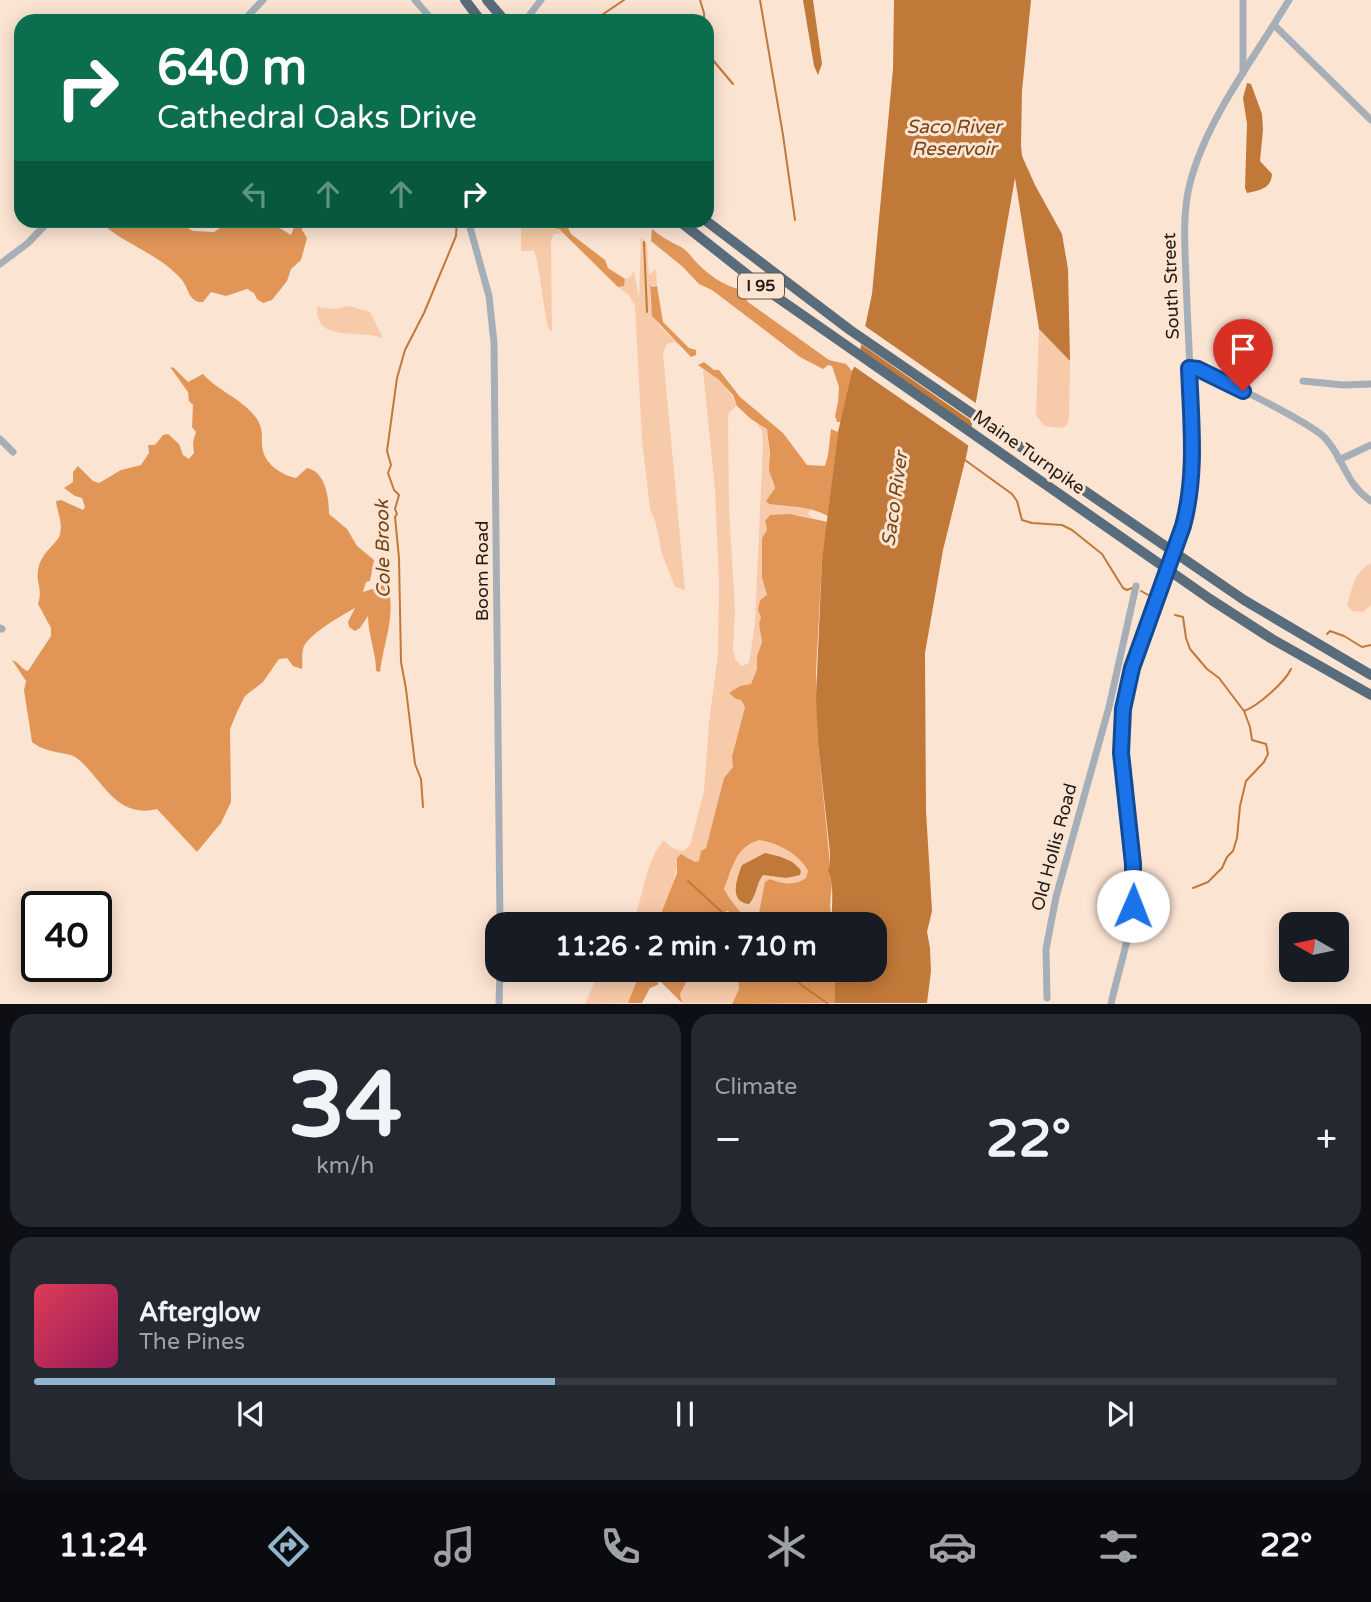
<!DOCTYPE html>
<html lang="en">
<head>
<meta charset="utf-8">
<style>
	body { margin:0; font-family:"Varela Round",sans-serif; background:#242831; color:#f1f3f6; height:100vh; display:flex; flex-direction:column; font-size:26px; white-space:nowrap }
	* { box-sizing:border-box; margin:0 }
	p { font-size:23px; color:#9ea1a6 }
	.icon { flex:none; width:38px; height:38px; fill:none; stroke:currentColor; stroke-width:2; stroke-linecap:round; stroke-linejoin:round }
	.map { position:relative; height:1004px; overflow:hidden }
	.drawer { display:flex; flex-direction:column; gap:10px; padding:10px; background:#0d0f14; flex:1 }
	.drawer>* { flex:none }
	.hud { position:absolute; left:14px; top:14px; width:700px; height:214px; border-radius:21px; box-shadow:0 4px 18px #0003; background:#0b6e4f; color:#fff; overflow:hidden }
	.needle { width:46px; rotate:279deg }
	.fabs { position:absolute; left:1279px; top:912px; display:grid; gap:14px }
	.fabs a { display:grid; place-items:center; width:70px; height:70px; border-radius:14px; background:#171b24; box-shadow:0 4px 18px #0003; font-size:35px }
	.speed { position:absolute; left:21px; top:891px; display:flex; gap:14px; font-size:35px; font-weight:700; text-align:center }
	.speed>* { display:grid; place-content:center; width:91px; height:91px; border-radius:50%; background:#171b24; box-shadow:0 4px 18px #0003; line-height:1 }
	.speed .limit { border:4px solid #111; border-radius:10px; background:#fff; color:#111 }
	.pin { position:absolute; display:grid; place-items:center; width:60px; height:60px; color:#fff; margin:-72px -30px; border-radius:50% 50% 50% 0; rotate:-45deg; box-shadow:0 0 7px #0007 }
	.pin .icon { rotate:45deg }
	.me { position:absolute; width:77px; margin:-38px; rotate:1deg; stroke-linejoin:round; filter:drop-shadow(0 0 5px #0008) }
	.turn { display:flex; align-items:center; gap:24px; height:147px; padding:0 28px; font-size:32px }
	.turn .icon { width:91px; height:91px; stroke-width:2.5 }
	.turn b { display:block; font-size:49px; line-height:60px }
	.lanes { display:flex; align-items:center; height:66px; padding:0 28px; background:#0003; justify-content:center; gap:35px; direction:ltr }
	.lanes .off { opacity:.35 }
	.big { font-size:52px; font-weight:700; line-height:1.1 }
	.drawer .widget { flex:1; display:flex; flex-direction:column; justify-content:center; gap:10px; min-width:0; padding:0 24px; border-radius:21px; background:#242831 }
	.drawer .dial { align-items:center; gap:0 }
	.dial b { font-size:91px; line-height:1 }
	.song { display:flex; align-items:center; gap:21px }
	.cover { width:84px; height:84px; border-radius:10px; background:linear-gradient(135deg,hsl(350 70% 55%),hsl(330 70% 35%)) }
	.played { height:7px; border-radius:4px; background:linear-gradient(90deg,#91b4cd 40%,#363941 40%) }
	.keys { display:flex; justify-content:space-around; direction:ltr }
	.heat { display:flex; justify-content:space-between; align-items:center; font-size:38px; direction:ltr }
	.drawer .tiles { flex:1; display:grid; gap:10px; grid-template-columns:1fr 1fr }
	.widget:last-child { grid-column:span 2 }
	.trip { position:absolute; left:485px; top:912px; width:402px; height:70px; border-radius:21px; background:#171b24; box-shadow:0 4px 18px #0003; font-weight:700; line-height:70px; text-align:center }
	.tab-bar { display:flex; height:112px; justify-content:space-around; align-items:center; background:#090b0e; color:#9ea1a6 }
	.tab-bar .icon { width:49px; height:49px }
	.tab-bar .selected { color:#91b4cd }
	.tab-bar b { font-size:32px; color:#f1f3f6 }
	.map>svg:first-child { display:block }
</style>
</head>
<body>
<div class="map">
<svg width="1371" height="1004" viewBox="0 0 1371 1004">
	<rect width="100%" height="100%" fill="#fce4d3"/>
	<g fill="#f7cba9" fill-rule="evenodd">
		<path d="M 521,221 L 549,221 L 562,233 L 554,234 L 551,240 L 552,332 L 548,328 C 545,316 538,257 534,251 L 521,251 Z"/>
		<path d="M 641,237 L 647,243 L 649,275 L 656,269 L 657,286 L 650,285 C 650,309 650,317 667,333 C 672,338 676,339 679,345 L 674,342 L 667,344 L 663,353 L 685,590 L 675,587 L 662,554 L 656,524 L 650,509 L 642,440 L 635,306 L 629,295 L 618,287 L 624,286 L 625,279 L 631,276 L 634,271 L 639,298 Z"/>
		<path d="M 349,306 L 370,312 L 383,338 C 379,337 373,335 367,335 C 347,332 315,338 317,307 L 335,309 Z"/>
		<path d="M 1039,329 L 1070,361 L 1069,420 L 1066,426 L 1060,428 L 1044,426 L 1036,415 Z"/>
		<path d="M 703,370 C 718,377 731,391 737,406 L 729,412 L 728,419 L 729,507 L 735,610 L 733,649 L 735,659 L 742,666 L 749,663 L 755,623 L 763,444 L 762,431 L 756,422 L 767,429 L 772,482 L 775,487 L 767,501 L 769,504 L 811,509 L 808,514 L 812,518 L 799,515 L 770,515 L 765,521 L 767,530 L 762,538 L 762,578 L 767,595 L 760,600 L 758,610 L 762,617 L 759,624 L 762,642 L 757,656 L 757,668 L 751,684 L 730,693 L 736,699 L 741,700 L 745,707 L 733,767 L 724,778 L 706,848 L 699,861 L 695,862 L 681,854 L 666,906 L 657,924 L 632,924 C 644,897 644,863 664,840 C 670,847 674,850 683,851 L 690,845 L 704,791 L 709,723 L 718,653 L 719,582 L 715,490 Z"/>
		<path d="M 1371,563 L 1371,605 L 1363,612 L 1353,611 L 1347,606 C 1352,589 1354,572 1371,563 Z"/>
		<path d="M 759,840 C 778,843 799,854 808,872 L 806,878 C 794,886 783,884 770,879 L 766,882 L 758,923 L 755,924 C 743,917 731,902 724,890 C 733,868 734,848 759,840 ZM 766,853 L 797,865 L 801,871 L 786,878 L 763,875 L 758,881 L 742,865 Z"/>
		<path d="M 600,970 L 641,970 L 628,1003 L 585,1004 Z"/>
		<path d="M 693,970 L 738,970 L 739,989 L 732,1003 L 682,1003 L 680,994 Z"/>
	</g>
	<g fill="#e19658" fill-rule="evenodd">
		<path d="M 99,221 L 177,221 L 193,231 L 214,232 L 230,221 L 276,221 L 278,227 L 291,235 L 296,222 L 300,221 L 303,221 L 302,230 L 307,238 L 301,260 L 291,269 L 287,281 L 272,300 L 263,303 L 257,299 L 254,293 L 247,289 L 226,296 L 211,292 L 203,302 C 189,303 189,289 182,280 C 160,254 123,244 99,221 Z"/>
		<path d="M 549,221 L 558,221 L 566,224 L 571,234 L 605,260 L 608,268 L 625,279 L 624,286 L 618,287 L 559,229 L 550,227 Z"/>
		<path d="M 652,229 C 661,237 671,242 681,247 C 687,250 692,258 697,263 C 709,275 724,286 739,289 L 748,302 L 829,360 L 846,364 L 852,371 L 841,422 L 837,422 L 835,416 L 838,402 L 839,387 L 832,366 L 828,365 L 823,369 L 800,357 L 712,290 L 699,284 L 683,267 L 651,241 Z"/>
		<path d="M 650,284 L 652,287 L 657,286 L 663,322 L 689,348 L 696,350 L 696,355 L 691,357 L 652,316 Z"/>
		<path d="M 704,362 L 714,370 L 719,370 L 740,397 L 783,433 L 807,465 L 825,466 L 828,455 L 831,429 L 838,432 L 828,516 C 810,506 790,507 769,504 L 766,501 L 775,488 L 769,470 L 770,454 L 767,429 L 751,419 L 737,406 L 733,395 L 719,380 L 698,365 Z"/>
		<path d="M 170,367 L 174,368 L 188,382 L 203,374 C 219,392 242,398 257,419 C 265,432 260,439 263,451 C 266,465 284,476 296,478 L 307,468 C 326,472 329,498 329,514 L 347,529 L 357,546 L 374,560 L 370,581 L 366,582 L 363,592 L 372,589 L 376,591 L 380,586 L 381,576 L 388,576 C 391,583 387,586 389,592 C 395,617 383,646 380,672 L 376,671 C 376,652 368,635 368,616 L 360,628 L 355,631 L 349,627 L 348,622 L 355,608 C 341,616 312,632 304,646 C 301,653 303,662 302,669 L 293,666 L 287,658 L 279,659 L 263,682 L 245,696 L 237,712 L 230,729 L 231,802 L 221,823 L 197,852 L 157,809 C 116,819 104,781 78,759 C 70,751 48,755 32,742 L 24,690 L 26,681 L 12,660 C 19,662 21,669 28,671 L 51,636 L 51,628 L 38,604 C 43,589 36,584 38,571 C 40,552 58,544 60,534 C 63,522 57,512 56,501 L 61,500 L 83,510 L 85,507 L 82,498 L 75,496 L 64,488 L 73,482 L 73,472 L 78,466 L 93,481 L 99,483 L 121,470 L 141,465 L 149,453 L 148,445 L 155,445 L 163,435 L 168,434 L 179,444 L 183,455 L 189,459 L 194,453 L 193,442 L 196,432 L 192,427 L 193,405 L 189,401 L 188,392 Z"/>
		<path d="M 790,514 L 828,522 L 822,560 L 816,672 L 818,744 L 832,883 L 830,905 L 832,924 L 736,924 L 733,913 L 727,911 L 719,916 L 716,924 L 657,924 L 677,873 L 677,858 L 681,854 L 695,862 L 699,861 L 701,851 L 706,848 L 724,778 L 733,767 L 732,757 L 745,707 L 741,700 L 736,699 L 729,693 L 740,686 L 751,684 L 757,669 L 757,656 L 762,642 L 759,624 L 761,617 L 758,610 L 760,600 L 767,595 L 762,578 L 762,538 L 767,530 L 765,521 L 770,515 ZM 759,840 C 778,843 799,854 808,871 L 806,878 C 794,886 783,884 770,879 L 765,882 L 757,923 L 755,924 C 743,917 731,902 724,889 C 733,868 734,848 759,840 Z"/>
		<path d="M 641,970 L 647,970 L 659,984 L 650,988 L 642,1003 L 628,1003 Z"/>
		<path d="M 653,970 L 693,970 L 680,994 L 682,1003 L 659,980 Z"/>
		<path d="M 738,970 L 835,970 L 835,1003 L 732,1004 L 739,989 Z"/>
	</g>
	<g fill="#c17939">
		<path d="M 803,0 L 813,0 L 822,64 L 818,75 L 814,66 Z"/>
		<path d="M 894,0 L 1031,0 L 1022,91 L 1021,145 L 1022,156 L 1035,185 L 1062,234 L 1068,269 L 1070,361 L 1039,329 L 1015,178 L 967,453 L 943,550 L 925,653 L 926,811 L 932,911 L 927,932 L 930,948 L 931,971 L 927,1003 L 835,1003 L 835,970 L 875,970 L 875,924 L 832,924 C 831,909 835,882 828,870 L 830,865 L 830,853 L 818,744 L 816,697 L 822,560 L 838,432 L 852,371 L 858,360 L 872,294 L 893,69 Z"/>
		<path d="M 1247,83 L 1251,84 L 1262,114 L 1263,130 L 1260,161 L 1272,174 C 1271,189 1260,190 1247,193 L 1245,188 L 1247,124 L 1243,98 Z"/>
		<path d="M 765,853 C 778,856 794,859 801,871 L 800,875 L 786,878 L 763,875 C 756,884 757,895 749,904 C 728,902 737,878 742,865 Z"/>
	</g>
	<g fill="#fce4d3">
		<path d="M 862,324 L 980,406 L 976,424 L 858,342 Z"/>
		<path d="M 857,348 L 975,430 L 972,448 L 852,365 Z"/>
	</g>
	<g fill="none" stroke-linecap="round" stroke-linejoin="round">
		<g stroke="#c17939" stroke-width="2">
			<path d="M 700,0 L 704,13 L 704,21"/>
			<path d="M 760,0 L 783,135 L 795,220"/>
			<path d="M 593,21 L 624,0"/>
			<path d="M 707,43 L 712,59 L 733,84"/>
			<path d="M 644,242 L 647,312"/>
			<path d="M 965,460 L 1012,494 L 1017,501 L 1022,520 L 1032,523 L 1062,525 L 1072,530 L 1102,554 L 1123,588 L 1127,590 L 1132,588"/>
			<path d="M 1141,591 L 1150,596"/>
			<path d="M 1175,615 L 1183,617 L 1186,638 L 1190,649 L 1207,669 L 1219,678 L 1244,711 C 1258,706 1285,682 1291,669"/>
			<path d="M 1327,634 L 1330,631 L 1344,636 L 1362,647 L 1371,645"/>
			<path d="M 423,807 L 421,779 L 415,764 L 406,689 L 401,662 L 399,558 L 395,517 L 397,514 L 395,509 L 399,495 L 394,490 L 388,473 L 391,465 L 387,451 L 397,378 L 405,350 L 424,313 L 456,236 L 457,220"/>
			<path d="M 688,881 L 735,924"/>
			<path d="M 1193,888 L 1208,882 L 1222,868 L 1227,857 L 1233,851 L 1237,838 L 1240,806 L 1246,781 L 1264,762 L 1268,754 L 1266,744 L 1252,740 L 1250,727 L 1244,711"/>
			<path d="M 784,970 L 804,987 L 827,1003"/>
		</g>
		<g stroke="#a6afb7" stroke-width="7">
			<path d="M 415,0 L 433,21"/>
			<path d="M 243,21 L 263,0"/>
			<path d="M 525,21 L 541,0"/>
			<path d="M 1274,25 L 1371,120"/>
			<path d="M 1243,73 L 1243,0"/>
			<path d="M 468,220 L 489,296 L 494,343 L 500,924"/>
			<path d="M 0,264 L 28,243 L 50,220"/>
			<path d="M 1189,368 C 1206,369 1311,424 1324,437 C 1344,457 1344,483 1371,501"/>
			<path d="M 1303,381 L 1343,385 L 1371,384"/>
			<path d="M 0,439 L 13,452"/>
			<path d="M 1339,460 L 1371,445"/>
			<path d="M 1178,538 L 1188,503 L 1192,466 C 1193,403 1188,341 1186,278 C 1185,247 1182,214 1190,183 C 1207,118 1255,57 1289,0"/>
			<path d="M 0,628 L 2,629"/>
			<path d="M 1047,998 L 1046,949 L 1056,897 L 1109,707 L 1136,586"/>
			<path d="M 499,1004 L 500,970"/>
			<path d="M 1111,1004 C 1119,967 1134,927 1134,889 C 1134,832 1117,776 1122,719 C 1126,674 1146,630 1161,587"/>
		</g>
		<g stroke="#596c7c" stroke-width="10">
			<path d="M 465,0 L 481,21"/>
			<path d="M 487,0 L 505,21"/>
			<path d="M 678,220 L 768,291 L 1210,599 L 1272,639 L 1371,695"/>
			<path d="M 705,220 L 850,330 L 1244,600 L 1371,675"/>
		</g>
		<path stroke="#a6afb7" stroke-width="7" d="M 1161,587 L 1178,538"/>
	</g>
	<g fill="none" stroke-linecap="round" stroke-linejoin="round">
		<defs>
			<path id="route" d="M 1133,906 L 1133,864 L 1121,753 L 1123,709 L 1132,668 L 1183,526 C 1197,474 1191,421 1189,368 L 1198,369 L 1243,391"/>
		</defs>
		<use href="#route" stroke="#114b97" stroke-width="18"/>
		<use href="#route" stroke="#1a73e8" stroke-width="12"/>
	</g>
	<g text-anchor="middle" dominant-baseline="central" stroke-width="6" stroke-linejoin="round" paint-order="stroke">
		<rect fill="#fce4d3" stroke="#63574d" stroke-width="2" x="738" y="273.5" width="46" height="25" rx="5"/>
		<g font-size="16" font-weight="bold" fill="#221a14">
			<text x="761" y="286">I 95</text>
		</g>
		<g font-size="18" fill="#221a14" stroke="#fce4d3">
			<text transform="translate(1171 286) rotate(-92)">South Street</text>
			<text transform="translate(1029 452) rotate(35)">Maine Turnpike</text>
			<text transform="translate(482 571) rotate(-90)">Boom Road</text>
			<text transform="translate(1054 847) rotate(-75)">Old Hollis Road</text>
		</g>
		<g font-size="19" font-style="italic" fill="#764516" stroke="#fce4d3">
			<text x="954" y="127">Saco River<tspan x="954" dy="22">Reservoir</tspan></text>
			<text transform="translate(895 499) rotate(-82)">Saco River</text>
			<text transform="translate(383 549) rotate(-91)">Cole Brook</text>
		</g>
	</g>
</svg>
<div class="fabs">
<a><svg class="needle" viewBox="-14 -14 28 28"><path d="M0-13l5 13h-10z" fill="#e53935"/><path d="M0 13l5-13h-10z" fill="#9ea1a6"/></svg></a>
</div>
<div class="speed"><div class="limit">40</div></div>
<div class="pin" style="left:1243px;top:391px;background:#d93025"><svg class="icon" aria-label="arrive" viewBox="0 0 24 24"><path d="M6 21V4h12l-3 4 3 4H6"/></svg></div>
<svg class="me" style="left:1133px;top:906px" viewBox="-20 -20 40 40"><circle r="19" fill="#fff"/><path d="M0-13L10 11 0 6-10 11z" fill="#1a73e8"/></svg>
<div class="trip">11:26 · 2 min · 710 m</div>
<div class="hud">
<div class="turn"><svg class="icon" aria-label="right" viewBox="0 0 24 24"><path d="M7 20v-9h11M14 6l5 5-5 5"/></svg><div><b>640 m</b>Cathedral Oaks Drive</div></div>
<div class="lanes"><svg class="icon off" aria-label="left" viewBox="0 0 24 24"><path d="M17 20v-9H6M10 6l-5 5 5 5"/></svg><svg class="icon off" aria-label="ahead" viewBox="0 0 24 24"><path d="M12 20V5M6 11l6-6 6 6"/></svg><svg class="icon off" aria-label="ahead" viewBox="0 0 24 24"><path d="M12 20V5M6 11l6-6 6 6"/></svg><svg class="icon" aria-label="right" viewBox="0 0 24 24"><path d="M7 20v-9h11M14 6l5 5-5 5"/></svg></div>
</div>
</div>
<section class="drawer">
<div class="tiles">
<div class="widget dial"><b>34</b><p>km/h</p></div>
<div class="widget"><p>Climate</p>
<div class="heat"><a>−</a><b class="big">22°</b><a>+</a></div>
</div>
<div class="widget">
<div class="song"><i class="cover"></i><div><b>Afterglow</b><p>The Pines</p></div></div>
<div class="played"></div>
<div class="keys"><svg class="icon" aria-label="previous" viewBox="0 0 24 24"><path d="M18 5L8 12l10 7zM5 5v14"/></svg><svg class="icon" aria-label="pause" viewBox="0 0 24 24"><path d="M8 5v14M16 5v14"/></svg><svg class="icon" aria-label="next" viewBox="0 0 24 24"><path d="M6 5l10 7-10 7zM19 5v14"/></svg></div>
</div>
</div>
</section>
<nav class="tab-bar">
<b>11:24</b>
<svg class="icon selected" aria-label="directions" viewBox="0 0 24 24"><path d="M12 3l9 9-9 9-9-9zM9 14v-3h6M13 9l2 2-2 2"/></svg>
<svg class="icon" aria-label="music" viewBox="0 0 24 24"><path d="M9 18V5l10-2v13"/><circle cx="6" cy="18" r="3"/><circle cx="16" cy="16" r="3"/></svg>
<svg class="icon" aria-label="phone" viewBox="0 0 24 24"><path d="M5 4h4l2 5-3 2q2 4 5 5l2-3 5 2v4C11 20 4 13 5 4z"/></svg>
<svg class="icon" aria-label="climate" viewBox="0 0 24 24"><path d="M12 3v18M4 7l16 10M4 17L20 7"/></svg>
<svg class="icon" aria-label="car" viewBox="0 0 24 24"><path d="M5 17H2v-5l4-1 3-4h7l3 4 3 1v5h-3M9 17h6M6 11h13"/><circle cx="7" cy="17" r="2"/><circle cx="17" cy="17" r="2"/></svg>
<svg class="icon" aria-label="filters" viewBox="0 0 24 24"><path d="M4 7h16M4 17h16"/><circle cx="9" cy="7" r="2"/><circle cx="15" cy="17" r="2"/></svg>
<b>22°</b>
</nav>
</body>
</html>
